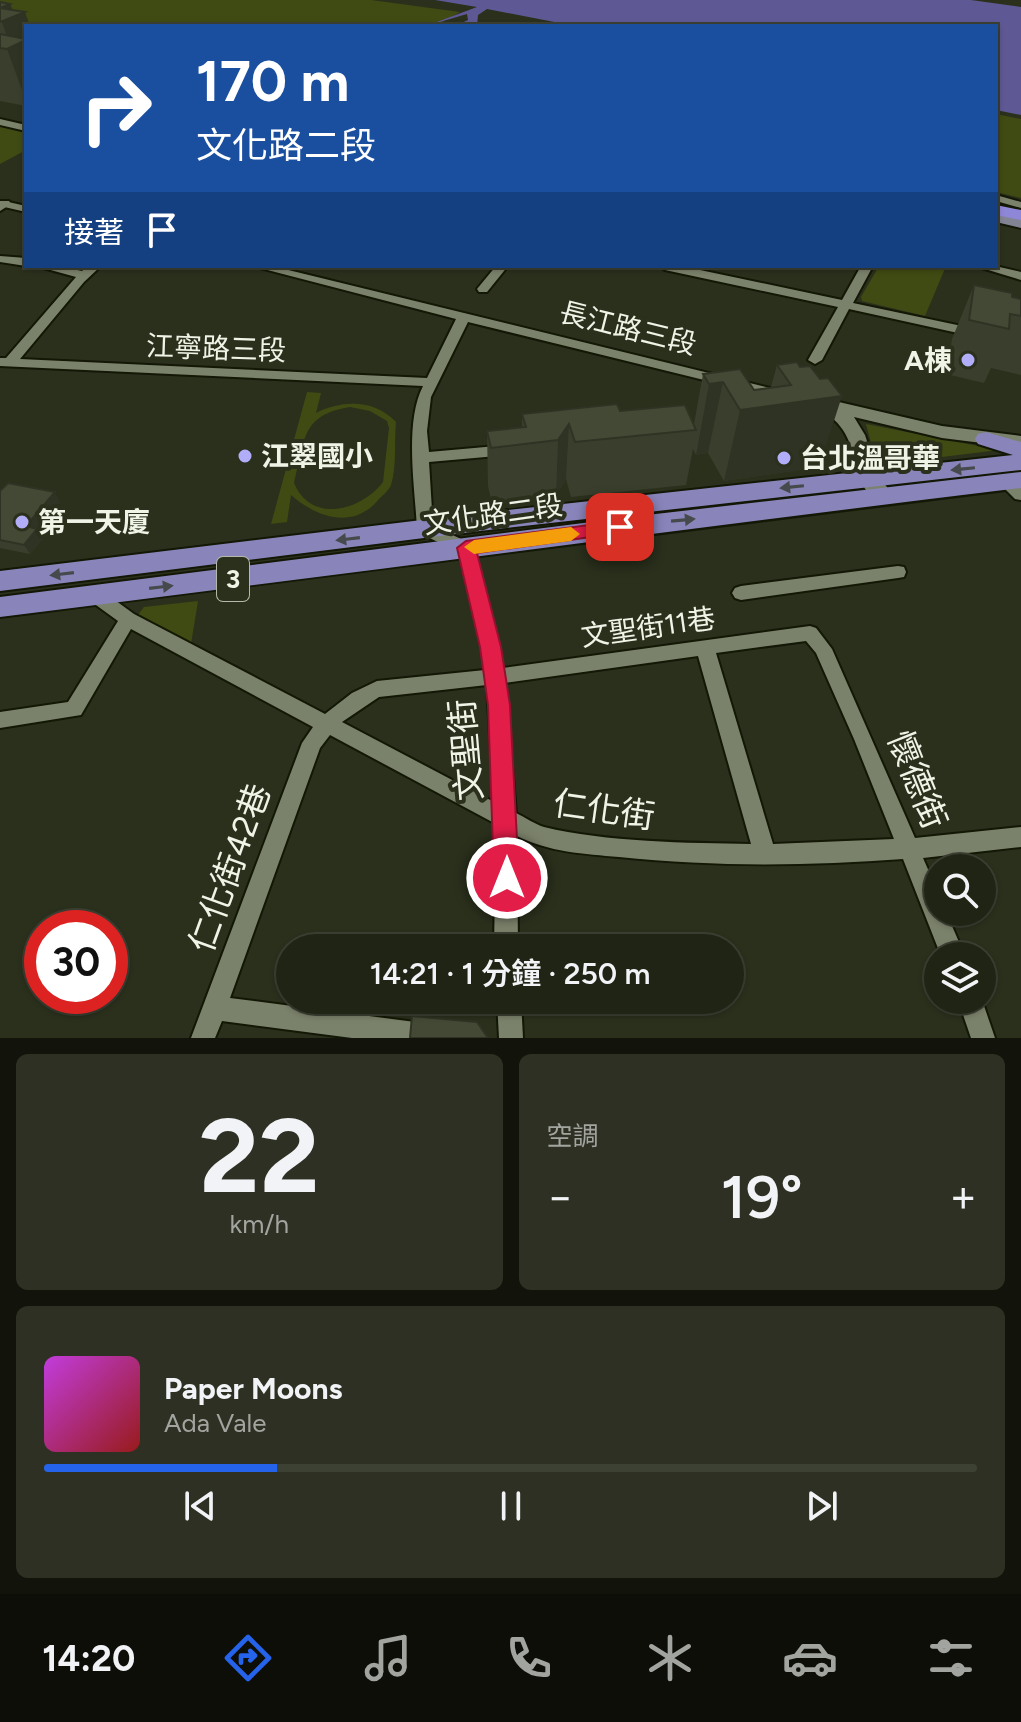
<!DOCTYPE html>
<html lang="zh-TW">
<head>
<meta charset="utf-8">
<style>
	body { margin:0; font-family:Figtree,"Noto Sans TC",sans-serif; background:#2d3022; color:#f1f3f6; height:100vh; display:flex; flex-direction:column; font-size:30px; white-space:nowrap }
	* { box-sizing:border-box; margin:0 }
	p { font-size:26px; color:#a2a4a0 }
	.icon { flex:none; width:44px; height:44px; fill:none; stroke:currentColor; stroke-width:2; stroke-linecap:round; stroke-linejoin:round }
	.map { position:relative; height:1038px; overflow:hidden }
	.details { display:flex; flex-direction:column; gap:16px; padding:16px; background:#12140c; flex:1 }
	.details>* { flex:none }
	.top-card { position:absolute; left:24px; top:24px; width:974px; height:244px; border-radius:0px; box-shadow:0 2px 6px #0004,0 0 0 2px #3d4134; background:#1a4fa0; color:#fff; overflow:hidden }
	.tools { position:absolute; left:924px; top:854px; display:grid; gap:16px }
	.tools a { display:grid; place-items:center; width:72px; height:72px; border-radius:50%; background:#202415; box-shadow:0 2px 6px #0004,0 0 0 2px #3d4134; font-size:40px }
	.speed { position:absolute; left:24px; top:910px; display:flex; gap:16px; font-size:40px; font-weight:700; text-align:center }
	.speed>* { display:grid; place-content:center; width:104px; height:104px; border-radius:50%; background:#202415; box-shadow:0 2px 6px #0004,0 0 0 2px #3d4134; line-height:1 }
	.speed .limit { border:12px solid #d22; background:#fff; color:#111 }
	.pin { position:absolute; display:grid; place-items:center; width:68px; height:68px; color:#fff; margin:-34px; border-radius:16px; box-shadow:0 4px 12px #0006 }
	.me { position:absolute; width:88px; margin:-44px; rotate:0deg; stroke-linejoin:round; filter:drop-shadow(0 0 6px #0008) }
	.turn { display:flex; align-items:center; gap:28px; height:168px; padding:0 40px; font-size:36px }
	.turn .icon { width:104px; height:104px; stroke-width:2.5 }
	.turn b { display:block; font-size:56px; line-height:68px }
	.then { display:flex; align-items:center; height:76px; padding:0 40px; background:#0003; gap:16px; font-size:30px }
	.big { font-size:60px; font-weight:600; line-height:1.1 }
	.details .widget { flex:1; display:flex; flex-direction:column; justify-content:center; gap:12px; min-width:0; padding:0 28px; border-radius:12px; background:#2d3022 }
	.details .dial { align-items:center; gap:0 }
	.dial b { font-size:104px; line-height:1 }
	.song { display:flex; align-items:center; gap:24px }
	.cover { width:96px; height:96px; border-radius:12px; background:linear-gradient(135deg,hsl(290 70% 55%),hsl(0 70% 35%)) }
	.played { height:8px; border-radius:4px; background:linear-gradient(90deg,#2563eb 25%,#3d4134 25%) }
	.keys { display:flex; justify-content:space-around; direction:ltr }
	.heat { display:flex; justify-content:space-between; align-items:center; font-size:44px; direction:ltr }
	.details .tiles { flex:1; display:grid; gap:16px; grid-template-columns:1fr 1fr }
	.widget:last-child { grid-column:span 2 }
	.trip { position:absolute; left:276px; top:934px; width:468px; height:80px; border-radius:40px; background:#202415; box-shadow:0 2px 6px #0004,0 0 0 2px #3d4134; font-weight:600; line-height:80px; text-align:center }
	.tab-bar { display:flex; height:128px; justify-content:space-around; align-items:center; background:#0d0e08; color:#a2a4a0 }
	.tab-bar .icon { width:56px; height:56px }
	.tab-bar .selected { color:#2563eb }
	.tab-bar b { font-size:36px; color:#f1f3f6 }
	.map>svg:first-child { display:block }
</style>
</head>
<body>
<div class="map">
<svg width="1021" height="1038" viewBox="0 0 1021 1038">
	<rect width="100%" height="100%" fill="#2a301c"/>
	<g fill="#3f4b12" fill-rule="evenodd">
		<path d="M 0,0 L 371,0 L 460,12 L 439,24 L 450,26 L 26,26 L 0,24 Z"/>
		<path d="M 996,114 L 1021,119 L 1021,198 L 996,192 Z"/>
		<path d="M 0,126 L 26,131 L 26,150 L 0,164 Z"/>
		<path d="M 879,266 L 946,266 L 925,316 L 862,301 L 861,297 Z"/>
		<path d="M 307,392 L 321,393 L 316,413 C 342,400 374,399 396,422 C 394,440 397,467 391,485 C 389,490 383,495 379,499 C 354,530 317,518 291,495 L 287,522 L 271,524 ZM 350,407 L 370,411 L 387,421 L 389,428 L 383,482 C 361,511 311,524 294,483 C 305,441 300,415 350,407 Z"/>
		<path d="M 866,424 L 999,450 L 877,465 Z"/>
		<path d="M 198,601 L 191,644 L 138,615 L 144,607 Z"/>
	</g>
	<path fill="#5e5894" d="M 435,0 L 971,0 L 1021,7 L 1021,115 L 996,110 L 996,26 L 575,26 L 487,9 L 478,15 L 477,26 L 455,26 L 468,20 L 467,14 L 426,26 L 477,7 Z"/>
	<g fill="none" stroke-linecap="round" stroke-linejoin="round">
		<defs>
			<g id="minor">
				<path d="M 0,119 L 26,125 L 26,131 L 0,125 Z"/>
				<path d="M 996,195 L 1021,202 L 1021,208 L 996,201 Z"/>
				<path d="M 4,201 L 26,206 L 26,212 L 0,206 L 0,202 Z"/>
				<path d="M 0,256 L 26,258 L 26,266 L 0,262 Z"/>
				<path d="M 36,266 L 59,266 L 82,271 L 88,266 L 101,266 L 84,282 L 20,359 L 427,378 L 456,319 L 252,266 L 272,266 L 782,391 L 784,394 L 782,397 L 777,398 L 468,322 L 431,397 L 427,431 L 429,452 L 508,445 L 515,450 L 508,455 L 429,462 L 433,526 L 472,544 L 474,548 L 503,668 L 810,626 L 816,628 L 832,649 L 915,838 L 1021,827 L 1021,847 L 923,858 L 938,892 L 938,912 L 946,912 L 965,956 L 941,956 L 903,859 C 808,866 714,867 619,857 C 585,854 548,852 517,836 L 518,948 L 494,948 L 496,824 L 330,735 L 320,748 L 230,998 L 446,1026 L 455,1029 L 458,1038 L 352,1038 L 222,1021 L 215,1038 L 191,1038 L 302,743 L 313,727 L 131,629 L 81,715 L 0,728 L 0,712 L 68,702 L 118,621 L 89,600 L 86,595 L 89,590 L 101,590 L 134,614 L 325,714 L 352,693 L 377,681 L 485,670 L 482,647 L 459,552 L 419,533 L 417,529 C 415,488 404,423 423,386 L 0,366 L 0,358 L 6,358 L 76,277 ZM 806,641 L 816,653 L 854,739 L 894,839 L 773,844 L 716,653 ZM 698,656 L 751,844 C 688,843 605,842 544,827 C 534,824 525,817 516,813 L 505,683 ZM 487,685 L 494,802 L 342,722 L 379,697 Z"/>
				<path d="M 496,266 L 508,266 L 487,292 L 479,292 L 477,289 Z"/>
				<path d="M 659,266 L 681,266 L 842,300 L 861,266 L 873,266 L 853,303 L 976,329 L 982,333 L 976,337 L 849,309 L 822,360 L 815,364 L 808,360 L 838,307 L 665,270 Z"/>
				<path d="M 975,266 L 995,266 L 1021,272 L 1021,280 Z"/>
				<path d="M 1009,480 L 1021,487 L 1021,500 L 1015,499 L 1001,485 Z"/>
				<path d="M 898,566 L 904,567 L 906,572 L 904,577 L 898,578 L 741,600 L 735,598 L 732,593 L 735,588 L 741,586 Z"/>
				<path d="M 497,1000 L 521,1000 L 523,1038 L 499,1038 Z"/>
				<path d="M 958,1000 L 982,1000 L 995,1038 L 971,1038 Z"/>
			</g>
			<g id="tertiary">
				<path d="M 0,201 L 9,201 L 11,204 L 0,211 Z"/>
				<path d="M 813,396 L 942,426 L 1021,436 L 1021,448 L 942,438 L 854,417 L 865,435 L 879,477 L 894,496 L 884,503 C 842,491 872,423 807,406 L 804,402 Z"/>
			</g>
			<path id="secondary" d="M 996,212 L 1021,218 L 1021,228 L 996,222 Z"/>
			<g id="primary">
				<path d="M 986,432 L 1021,442 L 1021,470 L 480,531 L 0,591 L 0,571 L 480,513 L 1013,455 L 978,444 L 975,439 L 978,434 Z"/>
				<path d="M 1021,472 L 1021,488 C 680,529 341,575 0,617 L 0,597 L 647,515 Z"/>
			</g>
			<path id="trunk" d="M 996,205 L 1021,210 L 1021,220 L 996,215 Z"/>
		</defs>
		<use href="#minor" stroke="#131705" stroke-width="4"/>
		<use href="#tertiary" stroke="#131705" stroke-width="4"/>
		<use href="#secondary" stroke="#131705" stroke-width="4"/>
		<use href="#primary" stroke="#131705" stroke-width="4"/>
		<use href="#trunk" stroke="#131705" stroke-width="4"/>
		<use href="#minor" fill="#7b826b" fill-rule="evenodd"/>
		<use href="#tertiary" fill="#7b826b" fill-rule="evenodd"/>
		<use href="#secondary" fill="#828493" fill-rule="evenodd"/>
		<use href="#primary" fill="#8985bb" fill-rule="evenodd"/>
		<use href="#trunk" fill="#8e86d6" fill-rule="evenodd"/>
	</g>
	<g fill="#3a3f2d">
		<path d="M 0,2 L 10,4 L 12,10 L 26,26 L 26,106 L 0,101 Z"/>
		<path d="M 974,285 L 1021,299 L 1021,375 L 991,368 L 984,383 L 946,374 L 952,339 Z"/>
		<path d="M 797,362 L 819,467 L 724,481 L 708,453 L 696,455 L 693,449 L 686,485 L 571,497 L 566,479 L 556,495 L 492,503 L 488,486 L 487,431 L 522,427 L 522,414 L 620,411 L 694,424 L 703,374 L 754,390 L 771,387 L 777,365 Z"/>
		<path d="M 0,491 L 60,502 L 38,529 L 43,538 L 30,554 L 0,548 Z"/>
	</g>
	<g fill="#2f3324">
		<path d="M 10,4 L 15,16 L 25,12 L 30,26 L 26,26 L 26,101 L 7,49 L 11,48 L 2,22 L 0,8 Z"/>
		<path d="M 723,382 L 708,453 L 696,455 L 709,384 Z"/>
		<path d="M 842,396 L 819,467 L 724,481 L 740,410 Z"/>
		<path d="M 569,424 L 566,479 L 556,495 L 558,440 Z"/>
		<path d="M 55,492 L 60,502 L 38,529 L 43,538 L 30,554 L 24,545 L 26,526 Z"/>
	</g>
	<g fill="#434934" stroke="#2f3324" stroke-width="2">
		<path d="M 0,2 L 10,4 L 0,8 L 25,12 L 0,22 Z"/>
		<path d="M 0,34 L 26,39 L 26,40 L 7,49 L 0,48 Z"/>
		<path d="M 974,285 L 1012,293 L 1012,297 L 1021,299 L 1021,316 L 1010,314 L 1009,329 L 969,320 Z"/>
		<path d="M 797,362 L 800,367 L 810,366 L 820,379 L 828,378 L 842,396 L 740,410 L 723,382 L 709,384 L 703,374 L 740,369 L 754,390 L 791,385 L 777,365 Z"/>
		<path d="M 617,404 L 620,411 L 685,405 L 696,430 L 575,442 L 569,424 L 558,440 L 491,448 L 487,431 L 526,427 L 522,414 Z"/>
		<path d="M 8,483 L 55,492 L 26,526 L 37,529 L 24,545 L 0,540 L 0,491 Z"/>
		<path d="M 412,1016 L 477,1022 L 488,1038 L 410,1038 Z"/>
	</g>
	<defs><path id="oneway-solid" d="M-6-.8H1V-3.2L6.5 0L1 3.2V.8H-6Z" transform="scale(2)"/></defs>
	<g fill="#464a4c">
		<use href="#oneway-solid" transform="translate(963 469) rotate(174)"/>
		<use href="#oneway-solid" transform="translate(792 487) rotate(174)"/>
		<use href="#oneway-solid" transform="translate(683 520) rotate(-5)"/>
		<use href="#oneway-solid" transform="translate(348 539) rotate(173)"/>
		<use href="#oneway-solid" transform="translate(62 574) rotate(173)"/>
		<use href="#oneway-solid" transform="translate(161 587) rotate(-7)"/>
	</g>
	<path fill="#e11d48" stroke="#92132f" stroke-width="2" d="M 620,521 L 629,527 L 626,532 L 477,553 L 501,647 L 510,705 L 519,878 L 516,887 L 507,890 L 498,887 L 494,878 L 488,705 L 480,647 L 457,548 L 466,541 Z"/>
	<path fill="#f59e0b" d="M 571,527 L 580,534 L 571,541 L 474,554 L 464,547 L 474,540 Z"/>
	<g fill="#b2adf9" stroke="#2a301c" stroke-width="3">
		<circle cx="968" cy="360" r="8"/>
		<circle cx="245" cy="456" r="8"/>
		<circle cx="784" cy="458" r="8"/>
		<circle cx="22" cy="522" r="8"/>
	</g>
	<g text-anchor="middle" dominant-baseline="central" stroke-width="8" stroke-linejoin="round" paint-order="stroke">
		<rect fill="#2a301c" stroke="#b5b9aa" stroke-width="2" x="217" y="557" width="32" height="44" rx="6"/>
		<g font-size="26" font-weight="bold" fill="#f0f4e7">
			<text x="233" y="579">3</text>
		</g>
		<g font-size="28" fill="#f0f4e7" stroke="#2a301c">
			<text transform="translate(628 328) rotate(14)">長江路三段</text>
			<text transform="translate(216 348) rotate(2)">江寧路三段</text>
			<text transform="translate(493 514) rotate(-8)">文化路二段</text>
			<text transform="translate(648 627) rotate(-8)">文聖街11巷</text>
		</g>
		<g font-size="28" font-weight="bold" fill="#f0f4e7" stroke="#2a301c" text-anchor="start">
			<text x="952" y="360" text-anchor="end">A棟</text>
			<text x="261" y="456">江翠國小</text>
			<text x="800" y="458">台北溫哥華</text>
			<text x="38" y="522">第一天廈</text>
		</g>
		<g font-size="34" fill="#f0f4e7" stroke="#2a301c">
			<text transform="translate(466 750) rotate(-95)">文聖街</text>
			<text transform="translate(917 780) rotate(68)">懷德街</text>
			<text transform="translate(604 810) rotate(8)">仁化街</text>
			<text transform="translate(230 868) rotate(-70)">仁化街42巷</text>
		</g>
	</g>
</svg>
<div class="tools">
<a><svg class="icon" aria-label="search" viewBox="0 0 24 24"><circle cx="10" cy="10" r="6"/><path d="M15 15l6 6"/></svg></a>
<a><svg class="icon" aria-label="layers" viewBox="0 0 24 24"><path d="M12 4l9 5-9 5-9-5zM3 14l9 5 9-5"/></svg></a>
</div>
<div class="speed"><div class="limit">30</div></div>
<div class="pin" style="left:620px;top:527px;background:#d93025"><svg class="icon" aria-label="arrive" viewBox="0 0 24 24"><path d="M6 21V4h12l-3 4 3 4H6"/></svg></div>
<svg class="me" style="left:507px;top:878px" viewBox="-20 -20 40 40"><circle r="17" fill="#e11d48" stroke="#fff" stroke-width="3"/><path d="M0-11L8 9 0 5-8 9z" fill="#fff"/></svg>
<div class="trip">14:21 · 1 分鐘 · 250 m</div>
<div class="top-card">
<div class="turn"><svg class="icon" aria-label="right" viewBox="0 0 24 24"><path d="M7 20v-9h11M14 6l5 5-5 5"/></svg><div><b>170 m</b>文化路二段</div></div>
<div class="then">接著<svg class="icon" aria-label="arrive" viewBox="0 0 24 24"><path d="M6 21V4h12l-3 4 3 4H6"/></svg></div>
</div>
</div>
<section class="details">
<div class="tiles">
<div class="widget dial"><b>22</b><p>km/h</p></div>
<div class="widget"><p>空調</p>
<div class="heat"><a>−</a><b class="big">19°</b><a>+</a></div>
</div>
<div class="widget">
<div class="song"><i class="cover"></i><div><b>Paper Moons</b><p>Ada Vale</p></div></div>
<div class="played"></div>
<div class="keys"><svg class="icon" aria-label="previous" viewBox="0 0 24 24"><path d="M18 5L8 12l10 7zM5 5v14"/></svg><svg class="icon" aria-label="pause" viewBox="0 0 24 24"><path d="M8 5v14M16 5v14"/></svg><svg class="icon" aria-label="next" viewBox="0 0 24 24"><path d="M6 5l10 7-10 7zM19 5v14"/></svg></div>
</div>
</div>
</section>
<nav class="tab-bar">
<b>14:20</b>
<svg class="icon selected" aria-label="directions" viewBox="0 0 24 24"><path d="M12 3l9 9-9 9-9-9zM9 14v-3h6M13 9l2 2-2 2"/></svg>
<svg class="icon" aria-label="music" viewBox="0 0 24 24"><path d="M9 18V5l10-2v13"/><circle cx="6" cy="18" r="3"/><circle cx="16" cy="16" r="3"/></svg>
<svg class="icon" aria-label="phone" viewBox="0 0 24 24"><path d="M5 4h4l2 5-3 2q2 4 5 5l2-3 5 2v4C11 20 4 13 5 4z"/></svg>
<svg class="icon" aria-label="climate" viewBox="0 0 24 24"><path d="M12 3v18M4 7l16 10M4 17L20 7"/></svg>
<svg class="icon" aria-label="car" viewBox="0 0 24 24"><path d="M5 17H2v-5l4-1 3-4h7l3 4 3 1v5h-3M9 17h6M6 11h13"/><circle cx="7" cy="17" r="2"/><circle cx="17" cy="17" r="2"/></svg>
<svg class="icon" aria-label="filters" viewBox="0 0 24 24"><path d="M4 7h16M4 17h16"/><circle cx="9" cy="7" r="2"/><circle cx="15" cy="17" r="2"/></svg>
</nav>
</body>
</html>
